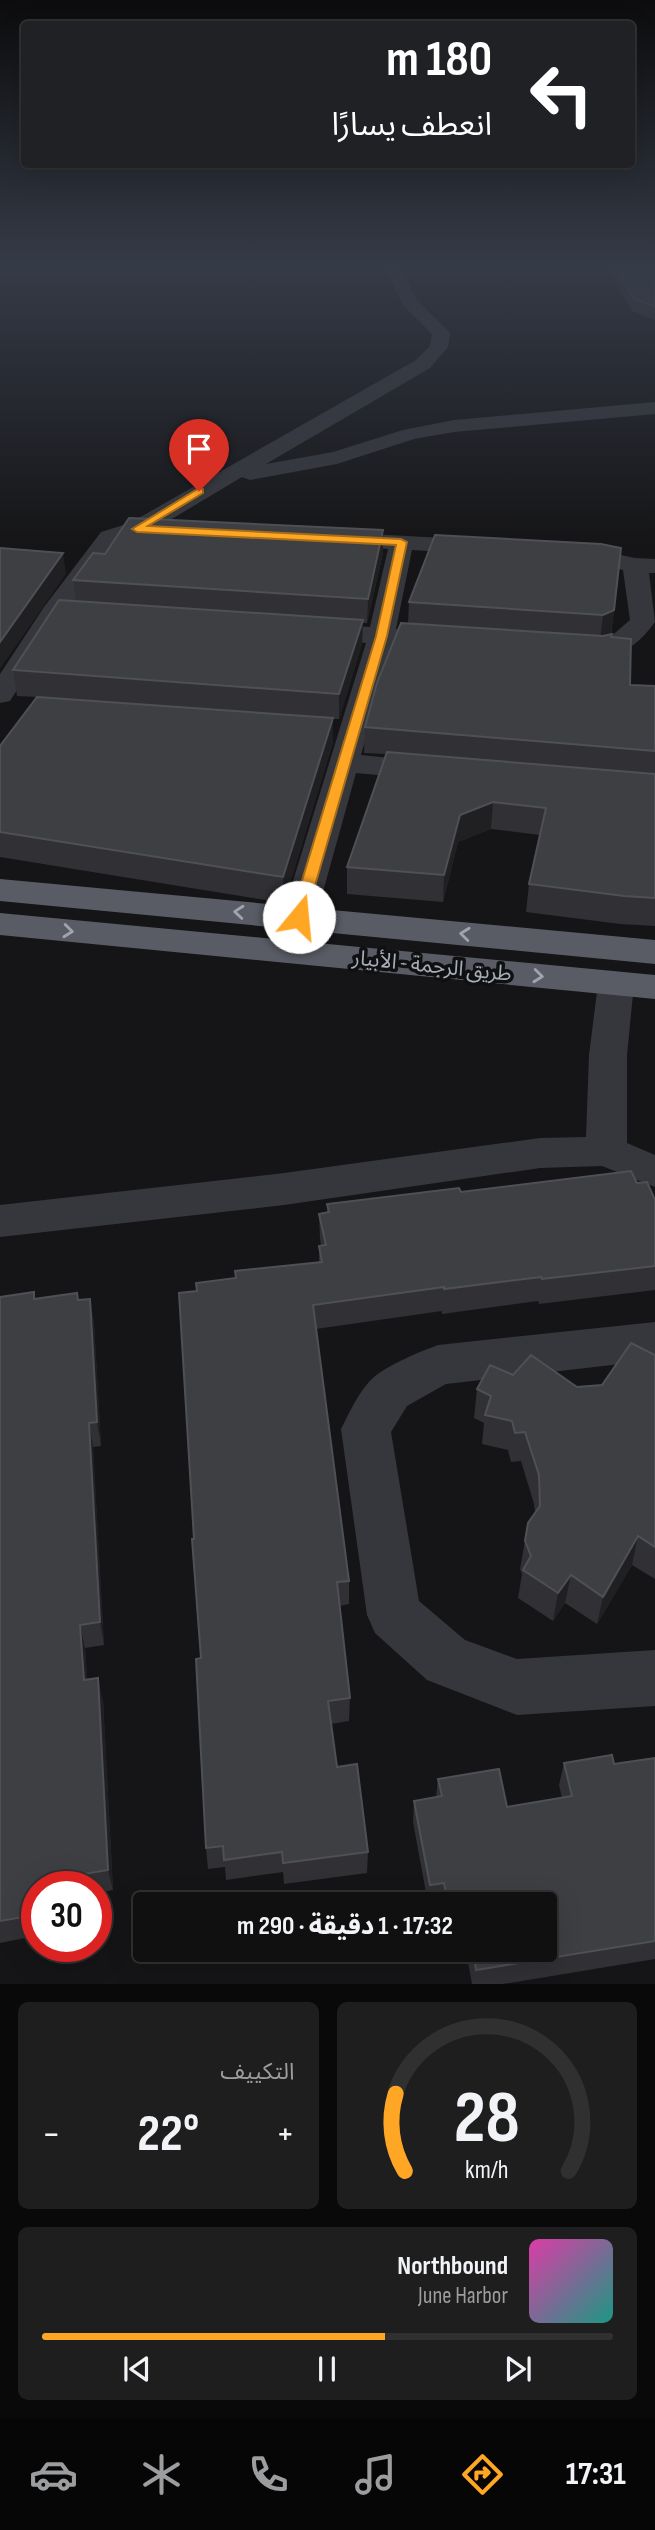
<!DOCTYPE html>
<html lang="ar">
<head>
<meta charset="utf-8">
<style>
	body { margin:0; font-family:"Sofia Sans Condensed","Noto Sans Arabic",sans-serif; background:#1e1e1f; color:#f1f3f6; direction:rtl; height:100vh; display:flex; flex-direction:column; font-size:26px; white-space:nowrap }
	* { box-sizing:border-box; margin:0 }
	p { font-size:23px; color:#9c9d9f }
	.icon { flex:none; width:38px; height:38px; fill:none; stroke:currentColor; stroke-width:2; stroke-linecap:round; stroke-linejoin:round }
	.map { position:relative; height:1984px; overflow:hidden; direction:ltr }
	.sheet { display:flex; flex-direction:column; gap:18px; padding:18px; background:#090909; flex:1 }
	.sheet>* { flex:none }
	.top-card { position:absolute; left:21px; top:21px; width:614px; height:147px; border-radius:7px; box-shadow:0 7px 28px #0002,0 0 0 2px #303031; direction:rtl; background:#202124; color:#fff; overflow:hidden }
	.speed { position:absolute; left:21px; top:1871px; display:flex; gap:14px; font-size:35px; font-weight:700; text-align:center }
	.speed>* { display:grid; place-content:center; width:91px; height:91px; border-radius:50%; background:#101011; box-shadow:0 7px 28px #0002,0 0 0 2px #303031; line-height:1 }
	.speed .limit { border:10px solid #d22; background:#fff; color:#111 }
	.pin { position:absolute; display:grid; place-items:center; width:60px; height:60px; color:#fff; margin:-72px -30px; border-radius:50% 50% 50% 0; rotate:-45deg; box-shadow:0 0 7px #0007 }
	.pin .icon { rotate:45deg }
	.me { position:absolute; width:77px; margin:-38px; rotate:17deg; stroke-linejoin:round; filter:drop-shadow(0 0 5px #0008) }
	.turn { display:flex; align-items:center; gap:24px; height:147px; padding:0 28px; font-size:32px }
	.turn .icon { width:91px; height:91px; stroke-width:2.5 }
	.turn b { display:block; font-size:49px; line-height:60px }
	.big { font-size:52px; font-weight:700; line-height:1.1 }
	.sheet .tile { flex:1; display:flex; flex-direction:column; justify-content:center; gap:10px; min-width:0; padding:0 24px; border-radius:10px; background:#1e1e1f }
	.sheet .dial { align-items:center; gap:0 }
	.dial svg { height:182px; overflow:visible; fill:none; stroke:#303031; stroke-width:7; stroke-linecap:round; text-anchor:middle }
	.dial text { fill:#f1f3f6; stroke:none }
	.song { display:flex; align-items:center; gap:21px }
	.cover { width:84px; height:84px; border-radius:10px; background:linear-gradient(135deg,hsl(320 70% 55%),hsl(170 70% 35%)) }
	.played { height:7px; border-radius:4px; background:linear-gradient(90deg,#ffa725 60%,#303031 60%) }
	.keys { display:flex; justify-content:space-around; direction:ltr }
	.heat { display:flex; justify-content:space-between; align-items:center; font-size:38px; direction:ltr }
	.sheet .tiles { flex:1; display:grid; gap:18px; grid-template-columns:1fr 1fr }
	.tile:last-child { grid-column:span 2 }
	.trip { position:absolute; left:133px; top:1892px; width:424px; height:70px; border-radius:7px; background:#101011; box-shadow:0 7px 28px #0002,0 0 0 2px #303031; font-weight:700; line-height:70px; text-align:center; direction:rtl }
	.dock { display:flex; height:112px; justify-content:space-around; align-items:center; background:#060607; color:#9c9d9f }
	.dock .icon { width:49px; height:49px }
	.dock .active { color:#ffa725 }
	.dock b { font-size:32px; color:#f1f3f6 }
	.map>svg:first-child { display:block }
</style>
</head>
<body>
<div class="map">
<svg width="655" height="1984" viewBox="0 0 655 1984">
	<rect width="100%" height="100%" fill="#151517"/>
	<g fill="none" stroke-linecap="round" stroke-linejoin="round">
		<g fill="#36373c" fill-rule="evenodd">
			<path d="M 383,264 L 399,264 L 416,299 L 450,333 L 448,347 L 430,368 L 266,464 L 333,452 L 403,430 L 454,420 L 655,402 L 655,414 L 454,432 L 414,439 L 337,464 L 250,480 L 242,477 L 165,523 L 177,525 L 181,530 L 177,535 L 131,537 L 117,542 L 65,615 L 10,701 L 0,703 L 0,674 L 44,607 L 101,532 L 130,523 L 416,360 L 430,346 L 432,334 L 403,305 Z"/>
			<path d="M 332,532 L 481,540 L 490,542 L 493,547 L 490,552 L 481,554 L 412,550 L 396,629 L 453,634 L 457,640 L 453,646 L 444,648 L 392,644 L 361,755 L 431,762 L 442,765 L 446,771 L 442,777 L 431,780 L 356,773 L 316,917 L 311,924 L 299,927 L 287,924 L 282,917 L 366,643 L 305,637 L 301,631 L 305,625 L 314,623 L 370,627 L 388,549 L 324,544 L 320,539 L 324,534 Z"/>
			<path d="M 570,544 L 635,558 L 655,559 L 655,573 L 649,573 L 655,622 C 635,650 609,665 573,656 L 569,650 L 573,644 L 608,639 L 630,620 L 623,570 L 561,556 L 558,551 L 561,546 Z"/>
			<path d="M 616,972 L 629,976 L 634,984 L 627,1055 L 627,1143 L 655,1155 L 655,1187 L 602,1166 L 540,1168 L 284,1205 L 0,1237 L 0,1205 L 284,1173 L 540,1138 L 586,1137 L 589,1055 L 598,984 L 603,976 Z"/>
			<path d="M 655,1322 L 655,1360 L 446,1384 L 407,1406 L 391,1432 L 419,1601 L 465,1640 L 517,1659 L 655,1650 L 655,1706 L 517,1715 L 427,1680 L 375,1633 L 367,1615 L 341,1429 C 349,1413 360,1389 374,1377 C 388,1365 419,1352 438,1345 Z"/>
		</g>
		<g fill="#595c65" fill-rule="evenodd">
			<path d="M 0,879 L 655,940 L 655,964 L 0,901 Z"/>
			<path d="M 0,913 L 655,975 L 655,999 L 0,935 Z"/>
		</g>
	</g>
	<g fill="#313135">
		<path d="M 605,264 L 655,264 L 655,320 L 632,311 Z"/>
		<path d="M 621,548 L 611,637 L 630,685 L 655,686 L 655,926 L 620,924 L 526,912 L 529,884 L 540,835 L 491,829 L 458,842 L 443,902 L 347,894 L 347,867 L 386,754 L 364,753 L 365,727 L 408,623 L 409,602 Z"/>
		<path d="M 383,553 L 367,623 L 363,623 L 362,644 L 339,719 L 333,719 L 333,742 L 284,903 L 0,857 L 0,746 L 37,697 L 17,696 L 13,670 L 76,601 L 73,580 L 105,554 Z"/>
		<path d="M 637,1183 L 655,1200 L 655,1290 L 539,1304 L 538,1301 L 442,1314 L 442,1311 L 316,1329 L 349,1581 L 349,1604 L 339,1606 L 350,1698 L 349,1721 L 331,1724 L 337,1767 L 368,1852 L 367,1873 L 284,1884 L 283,1872 L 226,1880 L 225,1867 L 208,1869 L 206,1848 L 201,1658 L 194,1539 L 197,1291 L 236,1278 L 319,1262 L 319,1246 L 321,1246 L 320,1238 L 319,1214 L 327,1213 L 327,1204 L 461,1192 Z"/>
		<path d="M 0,1297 L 79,1300 L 90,1299 L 94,1323 L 101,1446 L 93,1447 L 104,1645 L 85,1648 L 87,1679 L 103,1700 L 113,1890 L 96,1893 L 96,1886 L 37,1886 L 37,1921 L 34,1921 L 35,1936 L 0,1943 Z"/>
		<path d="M 655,1355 L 655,1579 L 632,1565 L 597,1624 L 565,1603 L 553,1621 L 518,1598 L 522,1574 L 520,1569 L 528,1523 L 535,1513 L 534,1504 L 521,1461 L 511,1462 L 508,1450 L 482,1444 L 484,1423 L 474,1418 L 477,1389 L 513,1375 L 577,1387 L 602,1385 Z"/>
		<path d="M 655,1758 L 655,1959 L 503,1984 L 472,1984 L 468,1962 L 453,1964 L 450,1950 L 544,1950 L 544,1904 L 428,1904 L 413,1822 L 414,1801 L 436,1797 L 438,1779 L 507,1807 L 562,1798 L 559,1785 L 564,1763 L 614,1764 Z"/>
	</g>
	<g fill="#202023">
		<path d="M 383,530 L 383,553 L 367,623 L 368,599 Z"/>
		<path d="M 63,553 L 66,574 L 0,669 L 0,642 Z"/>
		<path d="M 614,610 L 611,634 L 600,639 L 603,615 Z"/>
		<path d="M 363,620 L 362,644 L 339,719 L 339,694 Z"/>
		<path d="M 333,718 L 333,742 L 284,903 L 283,877 Z"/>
		<path d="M 493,802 L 491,829 L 458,842 L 443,902 L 444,875 L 460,815 Z"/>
		<path d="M 90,1299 L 94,1323 L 101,1446 L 97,1422 Z"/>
		<path d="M 89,1423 L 93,1447 L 104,1645 L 100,1622 Z"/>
		<path d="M 638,1536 L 632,1565 L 597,1624 L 603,1597 Z"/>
		<path d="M 571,1575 L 565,1603 L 553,1621 L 558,1593 Z"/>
		<path d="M 80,1625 L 85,1648 L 89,1703 L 84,1680 Z"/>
		<path d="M 98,1678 L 103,1700 L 113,1890 L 108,1870 Z"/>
		<path d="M 28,1901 L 34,1921 L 35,1936 L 29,1916 Z"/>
	</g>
	<g fill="#3d3f43" stroke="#4e5055" stroke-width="2">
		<path d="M 613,264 L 655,264 L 655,307 L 634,299 Z"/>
		<path d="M 129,518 L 383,530 L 368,599 L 73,580 L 93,553 L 105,554 Z"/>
		<path d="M 435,535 L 601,544 L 621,548 L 614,610 L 603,615 L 409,602 Z"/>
		<path d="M 0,548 L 63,553 L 0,642 Z"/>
		<path d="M 59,600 L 363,620 L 339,694 L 13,670 Z"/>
		<path d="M 401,623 L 603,636 L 612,634 L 611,637 L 631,639 L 630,685 L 655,686 L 655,751 L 365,727 L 377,683 Z"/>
		<path d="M 37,697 L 333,718 L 283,877 L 0,832 L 0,746 Z"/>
		<path d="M 387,752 L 655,774 L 655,898 L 624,896 L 529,884 L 546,808 L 493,802 L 460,815 L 444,875 L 347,867 Z"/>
		<path d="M 631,1171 L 637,1183 L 647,1182 L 655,1200 L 655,1266 L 542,1279 L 541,1277 L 444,1289 L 444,1287 L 313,1305 L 349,1581 L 337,1582 L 350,1698 L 328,1701 L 337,1767 L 357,1764 L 368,1852 L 283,1863 L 282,1852 L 224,1860 L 223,1846 L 206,1848 L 196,1659 L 201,1658 L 192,1539 L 194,1539 L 179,1293 L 197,1291 L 196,1283 L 236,1278 L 235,1271 L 322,1262 L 319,1246 L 326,1245 L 319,1214 L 329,1212 L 327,1204 L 459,1188 L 461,1192 Z"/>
		<path d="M 34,1292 L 34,1299 L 77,1293 L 78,1300 L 90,1299 L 97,1422 L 89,1423 L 100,1622 L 80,1625 L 84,1680 L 98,1678 L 108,1870 L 84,1874 L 85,1886 L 37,1886 L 37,1899 L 28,1901 L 29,1916 L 0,1921 L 0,1297 Z"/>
		<path d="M 631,1343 L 655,1355 L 655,1547 L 638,1536 L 603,1597 L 571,1575 L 558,1593 L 523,1570 L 531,1556 L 525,1541 L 528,1523 L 540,1506 L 539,1475 L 525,1432 L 515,1433 L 512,1421 L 485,1415 L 491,1396 L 477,1389 L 490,1365 L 513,1375 L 531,1355 L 577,1387 L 602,1385 Z"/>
		<path d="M 612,1755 L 614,1764 L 655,1758 L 655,1941 L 476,1970 L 473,1950 L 544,1950 L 544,1904 L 448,1904 L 444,1883 L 430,1885 L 414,1801 L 442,1796 L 438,1779 L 499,1769 L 507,1807 L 572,1796 L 564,1763 Z"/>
	</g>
	<defs><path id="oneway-chevron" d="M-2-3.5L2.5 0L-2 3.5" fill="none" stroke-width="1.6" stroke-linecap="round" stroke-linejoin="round" transform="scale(1.75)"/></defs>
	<g stroke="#9ea5b0">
		<use href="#oneway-chevron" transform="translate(239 912) rotate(-175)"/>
		<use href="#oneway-chevron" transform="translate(68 931) rotate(6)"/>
		<use href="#oneway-chevron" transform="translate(465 934) rotate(-174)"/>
		<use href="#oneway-chevron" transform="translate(538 976) rotate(6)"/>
	</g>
	<linearGradient id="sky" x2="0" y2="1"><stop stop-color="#0c0c0d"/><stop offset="0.49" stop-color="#353b47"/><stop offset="1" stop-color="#353b47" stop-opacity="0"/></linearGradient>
	<rect width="655" height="542" fill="url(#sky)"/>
	<path fill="#ffa725" stroke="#a66d18" stroke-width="2" d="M 199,488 L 203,489 L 203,493 L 148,526 L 401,539 L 407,542 L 387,636 L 306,917 L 299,922 L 291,917 L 376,636 L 396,545 L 137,532 L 132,529 Z"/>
	<g text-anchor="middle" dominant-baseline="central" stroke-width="7" stroke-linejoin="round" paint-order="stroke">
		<g font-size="21" fill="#a6adb8" stroke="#101012">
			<text transform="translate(432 966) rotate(6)">طريق الرجمة - الأبيار</text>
		</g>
	</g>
</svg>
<div class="speed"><div class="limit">30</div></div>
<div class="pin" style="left:199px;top:491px;background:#d93025"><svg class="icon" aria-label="arrive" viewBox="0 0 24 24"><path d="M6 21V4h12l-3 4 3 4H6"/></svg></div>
<svg class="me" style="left:299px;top:917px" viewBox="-20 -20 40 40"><circle r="19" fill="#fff"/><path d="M0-13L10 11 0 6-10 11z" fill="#ffa725"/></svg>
<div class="trip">17:32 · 1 دقيقة · 290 m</div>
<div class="top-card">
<div class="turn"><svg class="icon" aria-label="left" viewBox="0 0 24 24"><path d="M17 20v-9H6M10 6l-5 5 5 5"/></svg><div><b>180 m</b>انعطف يسارًا</div></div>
</div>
</div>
<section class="sheet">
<div class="tiles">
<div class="tile dial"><svg viewBox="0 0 100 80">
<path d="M14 69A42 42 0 1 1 86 69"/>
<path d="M14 69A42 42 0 0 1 10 35" stroke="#ffa725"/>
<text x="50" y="56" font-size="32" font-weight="700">28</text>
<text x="50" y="72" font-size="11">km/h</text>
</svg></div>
<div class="tile"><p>التكييف</p>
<div class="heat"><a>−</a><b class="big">22°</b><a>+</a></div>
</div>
<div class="tile">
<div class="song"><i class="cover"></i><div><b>Northbound</b><p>June Harbor</p></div></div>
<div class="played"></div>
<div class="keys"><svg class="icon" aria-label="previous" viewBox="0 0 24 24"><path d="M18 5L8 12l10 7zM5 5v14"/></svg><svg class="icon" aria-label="pause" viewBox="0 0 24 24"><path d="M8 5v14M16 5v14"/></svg><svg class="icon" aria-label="next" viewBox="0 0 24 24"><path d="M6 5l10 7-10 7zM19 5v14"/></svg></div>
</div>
</div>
</section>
<nav class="dock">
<b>17:31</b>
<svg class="icon active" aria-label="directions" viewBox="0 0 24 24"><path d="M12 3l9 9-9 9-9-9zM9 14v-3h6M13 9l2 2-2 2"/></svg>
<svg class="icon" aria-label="music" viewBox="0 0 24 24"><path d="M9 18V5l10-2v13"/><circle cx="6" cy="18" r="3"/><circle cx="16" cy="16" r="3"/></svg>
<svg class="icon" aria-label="phone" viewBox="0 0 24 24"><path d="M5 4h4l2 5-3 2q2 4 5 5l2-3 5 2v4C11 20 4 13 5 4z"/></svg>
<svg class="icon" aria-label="climate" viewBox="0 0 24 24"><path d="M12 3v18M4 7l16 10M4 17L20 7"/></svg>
<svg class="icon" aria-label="car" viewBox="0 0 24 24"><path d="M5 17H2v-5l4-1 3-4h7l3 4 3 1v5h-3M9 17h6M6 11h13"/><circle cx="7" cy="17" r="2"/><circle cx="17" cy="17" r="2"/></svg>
</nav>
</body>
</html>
